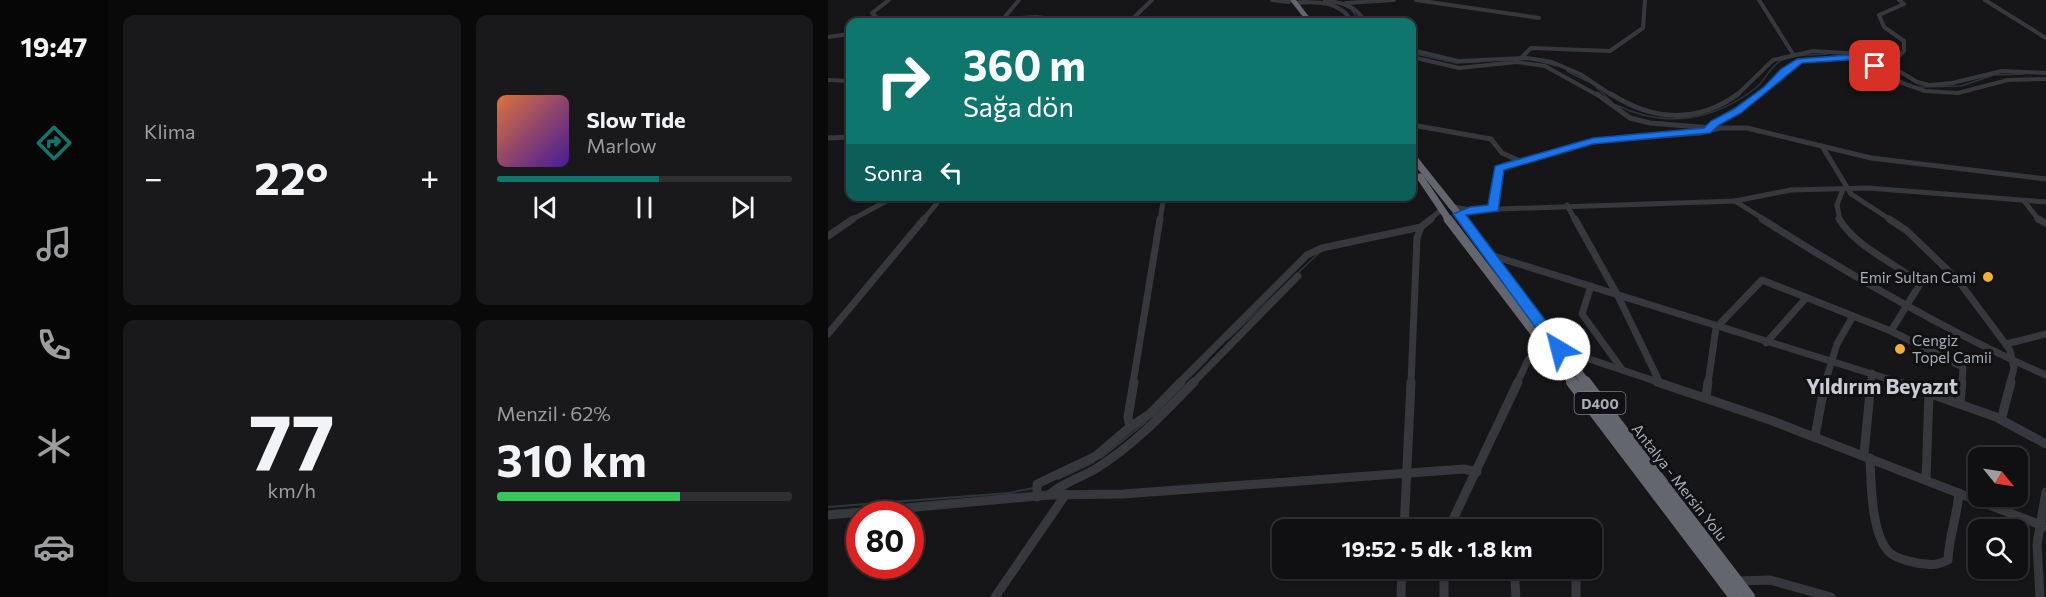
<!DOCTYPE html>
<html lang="tr">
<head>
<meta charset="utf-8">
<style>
	body { margin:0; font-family:Commissioner,sans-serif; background:#19191b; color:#f1f3f6; height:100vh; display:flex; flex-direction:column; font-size:22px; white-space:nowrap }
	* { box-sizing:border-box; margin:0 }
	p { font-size:20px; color:#9c9d9f }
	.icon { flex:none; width:33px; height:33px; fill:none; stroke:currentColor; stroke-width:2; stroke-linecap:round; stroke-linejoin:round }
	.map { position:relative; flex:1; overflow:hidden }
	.side { display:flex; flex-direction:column; gap:15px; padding:15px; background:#09090a; width:720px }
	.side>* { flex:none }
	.top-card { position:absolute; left:18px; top:18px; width:570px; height:183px; border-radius:12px; box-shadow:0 2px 4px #0004,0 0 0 2px #303032; background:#0f766e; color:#fff; overflow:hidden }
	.needle { width:39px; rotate:120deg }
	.fabs { position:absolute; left:1140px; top:447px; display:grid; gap:12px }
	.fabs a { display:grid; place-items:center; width:60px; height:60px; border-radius:12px; background:#101012; box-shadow:0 2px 4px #0004,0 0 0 2px #303032; font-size:30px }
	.speed { position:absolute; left:18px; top:501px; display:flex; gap:12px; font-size:30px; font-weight:700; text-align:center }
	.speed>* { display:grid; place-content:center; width:78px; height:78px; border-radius:50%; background:#101012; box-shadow:0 2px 4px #0004,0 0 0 2px #303032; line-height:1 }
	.speed .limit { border:9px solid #d22; background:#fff; color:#111 }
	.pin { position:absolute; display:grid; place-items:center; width:51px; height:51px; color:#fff; margin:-26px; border-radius:12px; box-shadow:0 3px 9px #0006 }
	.me { position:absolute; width:66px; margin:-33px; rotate:323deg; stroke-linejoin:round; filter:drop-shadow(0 0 4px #0008) }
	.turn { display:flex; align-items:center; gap:21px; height:126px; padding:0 18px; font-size:27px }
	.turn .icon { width:78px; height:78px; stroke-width:2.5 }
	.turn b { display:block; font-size:42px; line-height:51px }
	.then { display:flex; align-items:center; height:57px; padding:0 18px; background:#0003; gap:12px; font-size:22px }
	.big { font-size:45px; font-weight:700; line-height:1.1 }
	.side .widget { flex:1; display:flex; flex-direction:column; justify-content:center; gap:9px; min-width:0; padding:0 21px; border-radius:12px; background:#19191b }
	.side .dial { align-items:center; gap:0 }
	.dial b { font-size:78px; line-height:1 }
	.song { display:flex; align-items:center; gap:18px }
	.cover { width:72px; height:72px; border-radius:9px; background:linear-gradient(135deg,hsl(20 70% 55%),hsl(260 70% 35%)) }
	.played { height:6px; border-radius:3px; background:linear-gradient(90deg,#0f766e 55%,#303032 55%) }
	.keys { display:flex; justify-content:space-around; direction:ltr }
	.heat { display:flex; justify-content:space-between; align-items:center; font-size:33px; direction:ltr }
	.charge { height:9px; border-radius:4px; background:linear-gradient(90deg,#34c759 62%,#303032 0) }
	.side .tiles { flex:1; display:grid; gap:15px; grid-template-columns:repeat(2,1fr) }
	.trip { position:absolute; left:444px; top:519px; width:330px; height:60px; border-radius:12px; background:#101012; box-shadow:0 2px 4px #0004,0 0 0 2px #303032; font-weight:700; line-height:60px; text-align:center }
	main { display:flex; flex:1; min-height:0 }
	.menu { display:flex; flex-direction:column; width:108px; justify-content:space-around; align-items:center; background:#060607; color:#9c9d9f }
	.menu .icon { width:42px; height:42px }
	.menu .current { color:#0f766e }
	.menu b { font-size:27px; color:#f1f3f6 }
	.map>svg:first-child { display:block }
</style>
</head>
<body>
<main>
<nav class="menu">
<b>19:47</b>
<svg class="icon current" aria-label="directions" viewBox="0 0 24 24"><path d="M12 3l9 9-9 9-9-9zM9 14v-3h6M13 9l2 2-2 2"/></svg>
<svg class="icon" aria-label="music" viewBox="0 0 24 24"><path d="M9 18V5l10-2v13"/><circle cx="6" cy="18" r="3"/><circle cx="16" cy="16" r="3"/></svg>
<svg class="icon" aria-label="phone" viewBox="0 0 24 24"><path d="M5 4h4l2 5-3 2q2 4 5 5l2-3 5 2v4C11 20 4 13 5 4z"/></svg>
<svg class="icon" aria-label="climate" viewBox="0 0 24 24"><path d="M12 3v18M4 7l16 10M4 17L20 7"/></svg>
<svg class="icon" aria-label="car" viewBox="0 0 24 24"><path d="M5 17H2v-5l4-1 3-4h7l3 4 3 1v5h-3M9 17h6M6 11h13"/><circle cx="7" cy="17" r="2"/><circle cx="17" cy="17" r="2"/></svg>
</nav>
<section class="side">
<div class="tiles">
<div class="widget"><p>Klima</p>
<div class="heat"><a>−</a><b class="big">22°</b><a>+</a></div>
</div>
<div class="widget">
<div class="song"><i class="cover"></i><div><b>Slow Tide</b><p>Marlow</p></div></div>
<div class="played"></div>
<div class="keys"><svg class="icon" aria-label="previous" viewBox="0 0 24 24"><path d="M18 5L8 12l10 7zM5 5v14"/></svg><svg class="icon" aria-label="pause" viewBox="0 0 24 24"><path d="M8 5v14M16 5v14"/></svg><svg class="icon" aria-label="next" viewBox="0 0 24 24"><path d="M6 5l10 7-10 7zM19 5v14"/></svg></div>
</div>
<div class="widget dial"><b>77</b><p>km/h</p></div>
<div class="widget"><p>Menzil · 62%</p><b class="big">310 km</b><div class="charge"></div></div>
</div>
</section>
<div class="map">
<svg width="1218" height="597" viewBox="0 0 1218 597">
	<rect width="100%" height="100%" fill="#161618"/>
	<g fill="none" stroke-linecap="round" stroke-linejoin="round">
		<g stroke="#2c353c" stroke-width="1.5">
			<path d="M 471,0 L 480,1"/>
			<path d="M 517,6 L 523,9 L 532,22"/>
			<path d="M 584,53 L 628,63 L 652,62"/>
			<path d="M 714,62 L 729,66"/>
			<path d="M 1050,62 L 1074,81"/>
			<path d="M 739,71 L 759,81"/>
			<path d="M 768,87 L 784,102"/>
			<path d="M 1092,87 L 1133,86 L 1166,75 L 1196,74"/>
			<path d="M 788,105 C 838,129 886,121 929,87 C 938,79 942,66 954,60 C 968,54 984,55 999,54"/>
			<path d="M 400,339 L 492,252"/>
			<path d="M 357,382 L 379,360"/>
		</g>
		<g stroke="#2c353c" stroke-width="2">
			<path d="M 273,458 L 318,422"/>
			<path d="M 230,479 L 266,462"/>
			<path d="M 0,507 L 181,493 L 206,488"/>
		</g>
		<g stroke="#37383d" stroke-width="4">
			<path d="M 444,0 L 461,2"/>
			<path d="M 588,0 L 711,18"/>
			<path d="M 931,0 L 965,54"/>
			<path d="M 1157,0 L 1218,38"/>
			<path d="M 497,1 C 515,2 528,6 537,22"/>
			<path d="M 467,3 C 488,1 513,1 524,22"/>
			<path d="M 518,3 L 566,0"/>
			<path d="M 175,19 L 191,0"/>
			<path d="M 54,22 L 44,13 L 61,0"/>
			<path d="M 124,22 L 208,17 L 250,22"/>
			<path d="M 301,22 L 324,0"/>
			<path d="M 0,37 L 22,34"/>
			<path d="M 584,50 L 630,61 L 699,58 L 724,62 L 752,74 L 785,96"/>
			<path d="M 584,57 L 631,68 L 689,62 L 717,66 L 771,96"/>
			<path d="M 694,57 L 703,48 L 782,51 L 815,28 L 817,0"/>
			<path d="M 1049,57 L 1070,57 L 1076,51 L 1076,41 L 1056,27 L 1051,15 L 1076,4 L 1071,0"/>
			<path d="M 0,80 L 22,81"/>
			<path d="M 908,96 L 945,60 L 985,51 L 1035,54 L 1058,63 L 1089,82 L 1101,85 L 1124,83 L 1174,71 L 1218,73"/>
			<path d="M 930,96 L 962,66 L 975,60 L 1015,57 L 1038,60 L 1063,79 L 1097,91 L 1130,93 L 1180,80 L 1218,79"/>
		</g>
		<g stroke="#37383d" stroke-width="5">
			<path d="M 769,94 L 802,118 L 822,123 L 884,128 L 886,123 L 932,94"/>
			<path d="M 783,94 C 825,121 869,124 910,94"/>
			<path d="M 584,125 L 663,139 L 674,153 L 692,161"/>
			<path d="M 0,138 L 22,137"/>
			<path d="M 994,146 L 1023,194 L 1063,220"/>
			<path d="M 907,201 L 963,190 L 1040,188 L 1218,202"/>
			<path d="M 1196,201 L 1211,220"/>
			<path d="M 739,205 L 747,220"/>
			<path d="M 626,207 L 642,210 L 907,201 L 937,220"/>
			<path d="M 665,209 L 671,168 L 676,165 L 765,141 L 872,133 L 892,128 L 919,128 L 1043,158 L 1218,179"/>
			<path d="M 23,220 L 68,196"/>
			<path d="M 95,220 L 115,196"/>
			<path d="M 332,220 L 336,196"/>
			<path d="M 601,220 L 613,210"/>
			<path d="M 1012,220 L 1009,205 L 1015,189"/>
		</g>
		<g stroke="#37383d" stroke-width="7">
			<path d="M 747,219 L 790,296 L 831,381"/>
			<path d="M 934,219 C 1025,277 1119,332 1218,375"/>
			<path d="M 1011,219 C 1030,249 1065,261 1092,284 L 1063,331"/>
			<path d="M 1061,219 L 1078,230 L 1129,279 L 1182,350 L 1186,368 L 1182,383"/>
			<path d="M 1210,219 L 1218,223"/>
			<path d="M 0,236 L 25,219"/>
			<path d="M 659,254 L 1073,383"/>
			<path d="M 763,286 L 754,314 L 793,368"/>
			<path d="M 0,334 L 96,219"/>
			<path d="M 938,343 L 978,298"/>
			<path d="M 1178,344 L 1218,334"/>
			<path d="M 731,349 L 833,383"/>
			<path d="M 305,383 L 332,219"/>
			<path d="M 351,383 L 479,255 L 494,248 L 593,227"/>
			<path d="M 365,383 L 470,276"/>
			<path d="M 583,383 L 589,238 L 593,227 L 603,219"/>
			<path d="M 689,383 L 700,360 L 717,343"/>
			<path d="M 880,383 L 888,328 L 934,280 L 1063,331 L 1135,367 L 1134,383"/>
			<path d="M 997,383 L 1009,344 L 1025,316"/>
			<path d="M 1043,383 L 1044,373"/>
		</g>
		<g stroke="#37383d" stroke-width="9">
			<path d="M 829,382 L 942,420 L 1218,527"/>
			<path d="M 1069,382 L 1168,417 L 1218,444"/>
			<path d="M 878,397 L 880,382"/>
			<path d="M 1132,403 L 1134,382"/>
			<path d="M 1173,420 L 1183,382"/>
			<path d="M 302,427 L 323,413 L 353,382"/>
			<path d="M 987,436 L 997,382"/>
			<path d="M 1036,454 L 1043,382"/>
			<path d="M 1042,458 C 1043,482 1043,536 1062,553 C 1069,559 1080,561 1089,563 C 1102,565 1108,566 1120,560 C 1121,536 1129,517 1131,493"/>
			<path d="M 1098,480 L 1101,393"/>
			<path d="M 221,495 C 235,482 253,478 269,468 C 306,445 336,413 366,382"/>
			<path d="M 209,497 L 209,484 L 268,456 L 302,427 L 300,417 L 306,382"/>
			<path d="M 0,515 L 221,495 L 295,494 L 636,469 L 649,472"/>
			<path d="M 576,530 L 583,382"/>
			<path d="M 620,530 L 690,382"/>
			<path d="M 616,568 L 616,597"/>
			<path d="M 686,568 L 688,597"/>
			<path d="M 748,568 L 748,597"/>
			<path d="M 909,581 L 942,580 L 1003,597"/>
			<path d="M 167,597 L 238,494"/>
			<path d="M 573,597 L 574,568"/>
			<path d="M 1212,597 L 1209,544 L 1218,492"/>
		</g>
		<path stroke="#63666e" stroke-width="5" d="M 465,0 L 482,22"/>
		<g stroke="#63666e" stroke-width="7">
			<path d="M 584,156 L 635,220"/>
			<path d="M 592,177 L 621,220"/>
		</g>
		<g stroke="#63666e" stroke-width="9">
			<path d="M 620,219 L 745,383"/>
			<path d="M 634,219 L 758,383"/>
		</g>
		<g stroke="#63666e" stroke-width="12">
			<path d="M 744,382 L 907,597"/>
			<path d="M 757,382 L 921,597"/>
		</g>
	</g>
	<path fill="#1a73e8" stroke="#114b97" stroke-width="1.5" d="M 1021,55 L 1041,58 L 1051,66 L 1047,69 L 1035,62 L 1021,60 L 974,63 L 913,113 L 891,125 L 882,133 L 765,144 L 676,170 L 670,211 L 638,215 L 736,345 L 738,349 L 736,353 L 726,353 L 625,214 L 642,207 L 660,205 L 667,166 L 765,138 L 876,128 L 883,121 L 906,109 L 936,87 L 953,69 L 969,59 Z"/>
	<g fill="#f2b134" stroke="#111113" stroke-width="2">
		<circle cx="1160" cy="277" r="6"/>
		<circle cx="1072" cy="349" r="6"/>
	</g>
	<g text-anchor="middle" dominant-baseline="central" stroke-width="6" stroke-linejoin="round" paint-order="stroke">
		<rect fill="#111113" stroke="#7b7e86" stroke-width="1.5" x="746.5" y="392" width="51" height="22" rx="4.5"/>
		<g font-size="14" font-weight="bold" fill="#a8adb8">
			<text x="772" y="403">D400</text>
		</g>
		<g font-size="15" fill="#a8adb8" stroke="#111113" text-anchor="end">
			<text x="1148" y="277">Emir Sultan Cami</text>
			<text x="1084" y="340" text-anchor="start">Cengiz<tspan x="1084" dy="17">Topel Camii</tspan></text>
		</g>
		<g font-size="15" fill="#a8adb8" stroke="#111113">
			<text transform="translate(852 482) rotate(52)">Antalya - Mersin Yolu</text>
		</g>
		<g font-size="21" font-weight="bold" fill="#c9ccd4" stroke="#111113">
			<text x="1054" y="385">Yıldırım Beyazıt</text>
		</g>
	</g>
</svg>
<div class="fabs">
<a><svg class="needle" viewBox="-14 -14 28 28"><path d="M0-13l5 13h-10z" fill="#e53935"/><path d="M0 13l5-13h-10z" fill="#9c9d9f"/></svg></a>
<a><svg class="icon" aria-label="search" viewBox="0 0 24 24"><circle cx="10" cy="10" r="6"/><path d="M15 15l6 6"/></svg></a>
</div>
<div class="speed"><div class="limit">80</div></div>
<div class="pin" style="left:1047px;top:66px;background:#d93025"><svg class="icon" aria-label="arrive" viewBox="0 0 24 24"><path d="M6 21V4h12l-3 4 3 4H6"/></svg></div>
<svg class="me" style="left:731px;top:349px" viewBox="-20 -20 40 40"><circle r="19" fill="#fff"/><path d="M0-13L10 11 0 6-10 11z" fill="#1a73e8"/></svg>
<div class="trip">19:52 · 5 dk · 1.8 km</div>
<div class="top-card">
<div class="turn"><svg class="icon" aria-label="right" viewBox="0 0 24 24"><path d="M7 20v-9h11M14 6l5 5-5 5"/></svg><div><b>360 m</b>Sağa dön</div></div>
<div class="then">Sonra<svg class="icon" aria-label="left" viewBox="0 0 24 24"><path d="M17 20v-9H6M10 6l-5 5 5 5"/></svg></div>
</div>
</div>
</main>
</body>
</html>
